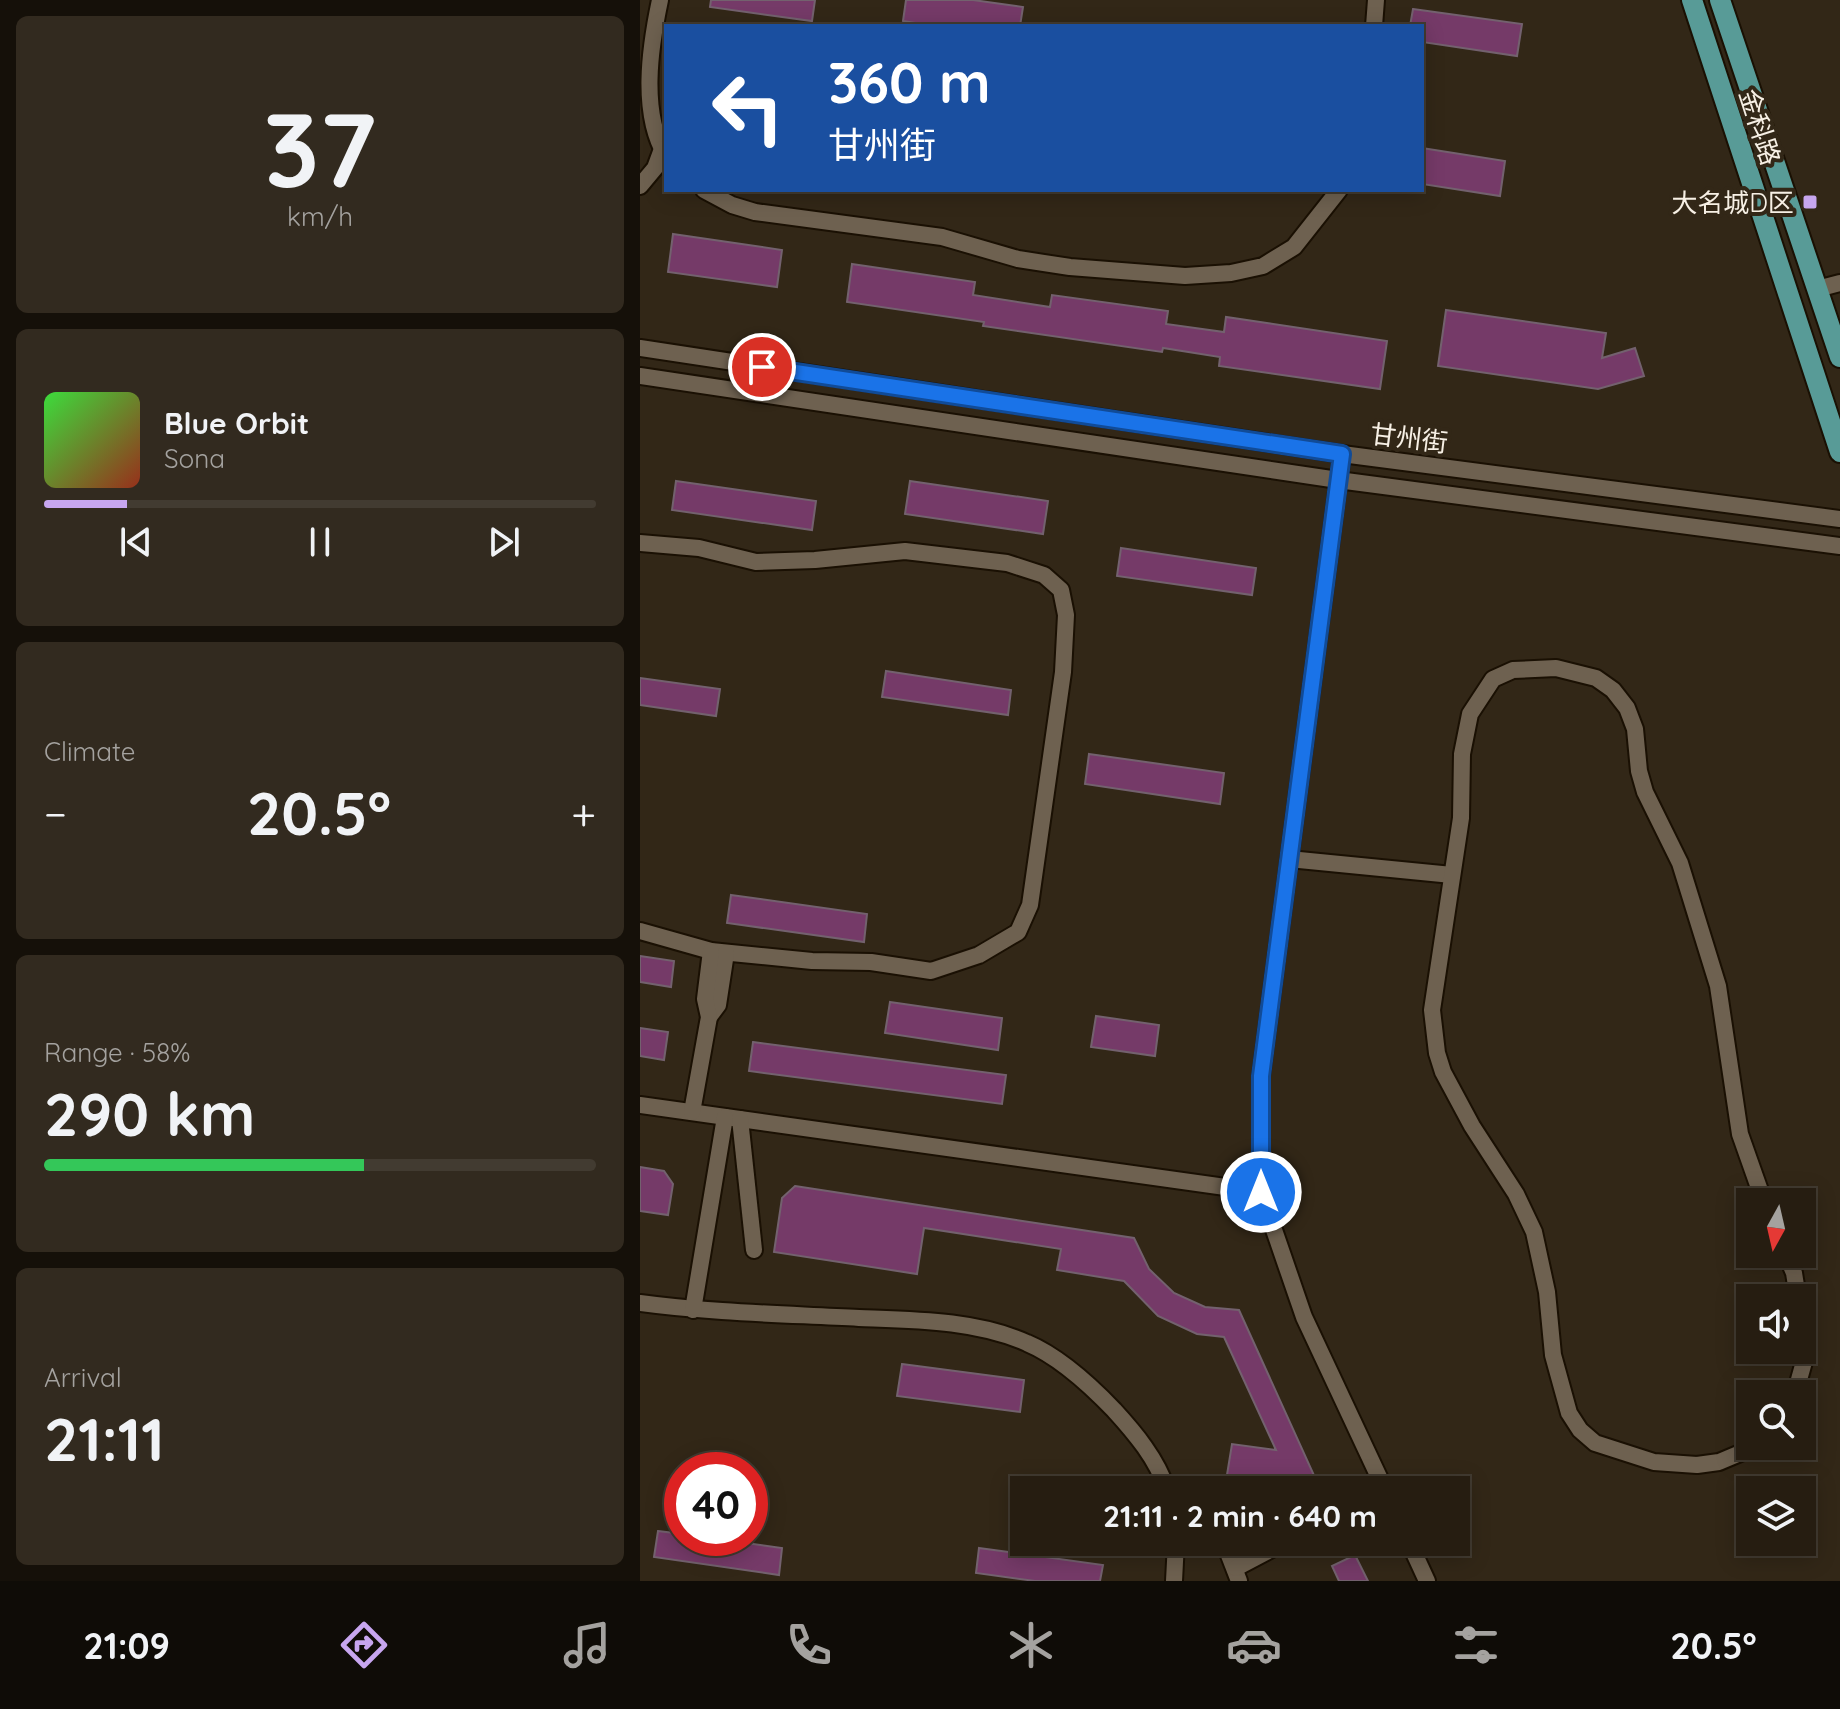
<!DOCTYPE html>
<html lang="en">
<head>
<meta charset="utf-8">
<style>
	body { margin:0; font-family:Quicksand,"Noto Sans SC",sans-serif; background:#322a1f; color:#f1f3f6; height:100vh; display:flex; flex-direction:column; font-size:30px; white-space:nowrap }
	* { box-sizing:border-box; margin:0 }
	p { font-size:26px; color:#a4a29f }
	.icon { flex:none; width:44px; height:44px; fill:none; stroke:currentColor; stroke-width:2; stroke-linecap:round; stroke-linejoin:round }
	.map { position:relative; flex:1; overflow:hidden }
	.drawer { display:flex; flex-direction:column; gap:16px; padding:16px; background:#151009; width:640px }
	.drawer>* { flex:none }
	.banner { position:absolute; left:24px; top:24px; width:760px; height:168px; border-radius:0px; box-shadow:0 4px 20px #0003,0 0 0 2px #423b31; background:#1a4fa0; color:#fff; overflow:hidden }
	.needle { width:52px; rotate:188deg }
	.buttons { position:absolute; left:1096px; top:1188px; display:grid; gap:16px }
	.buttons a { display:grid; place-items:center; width:80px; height:80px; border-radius:0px; background:#261d11; box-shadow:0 4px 20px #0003,0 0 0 2px #423b31; font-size:40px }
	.speed { position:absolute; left:24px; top:1452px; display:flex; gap:16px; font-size:40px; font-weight:700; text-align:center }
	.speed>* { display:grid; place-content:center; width:104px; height:104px; border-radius:50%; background:#261d11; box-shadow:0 4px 20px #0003,0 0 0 2px #423b31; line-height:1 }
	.speed .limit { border:12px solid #d22; background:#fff; color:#111 }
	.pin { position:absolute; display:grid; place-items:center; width:68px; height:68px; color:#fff; margin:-34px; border:4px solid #fff; border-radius:50%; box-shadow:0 2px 8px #0007 }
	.me { position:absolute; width:88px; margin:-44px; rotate:0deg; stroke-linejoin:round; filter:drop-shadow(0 0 6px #0008) }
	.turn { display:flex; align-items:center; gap:28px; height:168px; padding:0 32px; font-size:36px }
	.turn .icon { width:104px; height:104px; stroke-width:2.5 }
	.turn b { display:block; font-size:56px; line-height:68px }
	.big { font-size:60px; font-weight:700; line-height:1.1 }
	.drawer .widget { flex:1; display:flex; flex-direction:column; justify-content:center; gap:12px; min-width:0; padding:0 28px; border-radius:12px; background:#322a1f }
	.drawer .dial { align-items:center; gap:0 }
	.dial b { font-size:104px; line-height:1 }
	.song { display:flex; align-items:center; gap:24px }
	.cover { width:96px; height:96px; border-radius:12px; background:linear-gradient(135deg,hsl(120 70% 55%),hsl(10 70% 35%)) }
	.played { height:8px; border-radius:4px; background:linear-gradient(90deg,#c7a6ef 15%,#423b31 15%) }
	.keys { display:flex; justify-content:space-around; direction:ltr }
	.heat { display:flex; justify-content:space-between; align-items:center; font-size:44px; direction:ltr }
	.charge { height:12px; border-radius:6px; background:linear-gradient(90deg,#34c759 58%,#423b31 0) }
	.trip { position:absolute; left:370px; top:1476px; width:460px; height:80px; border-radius:0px; background:#261d11; box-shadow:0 4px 20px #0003,0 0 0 2px #423b31; font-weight:700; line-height:80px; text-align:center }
	.menu { display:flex; height:128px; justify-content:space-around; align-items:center; background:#0f0c07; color:#a4a29f }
	.menu .icon { width:56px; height:56px }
	.menu .on { color:#c7a6ef }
	.menu b { font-size:36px; color:#f1f3f6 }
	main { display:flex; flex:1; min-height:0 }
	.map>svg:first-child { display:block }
</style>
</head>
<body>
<main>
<section class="drawer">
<div class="widget dial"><b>37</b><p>km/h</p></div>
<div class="widget">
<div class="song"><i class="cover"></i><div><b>Blue Orbit</b><p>Sona</p></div></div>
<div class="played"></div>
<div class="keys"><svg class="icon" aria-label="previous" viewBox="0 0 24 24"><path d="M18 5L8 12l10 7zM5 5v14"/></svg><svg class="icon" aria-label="pause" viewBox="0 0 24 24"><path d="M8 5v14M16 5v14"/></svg><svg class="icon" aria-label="next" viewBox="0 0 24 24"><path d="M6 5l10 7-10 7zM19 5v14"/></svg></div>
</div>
<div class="widget"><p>Climate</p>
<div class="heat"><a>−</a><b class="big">20.5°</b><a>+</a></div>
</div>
<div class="widget"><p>Range · 58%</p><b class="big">290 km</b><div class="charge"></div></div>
<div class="widget"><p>Arrival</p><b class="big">21:11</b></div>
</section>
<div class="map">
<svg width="1200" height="1581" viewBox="0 0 1200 1581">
	<rect width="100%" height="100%" fill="#322717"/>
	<g fill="#753a68" stroke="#73616e" stroke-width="2">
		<path d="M 71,0 L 175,0 L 172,21 L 70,7 Z"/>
		<path d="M 266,0 L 333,0 L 383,7 L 380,26 L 294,26 L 263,21 Z"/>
		<path d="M 773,9 L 882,24 L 877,56 L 782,42 L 782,26 L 770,26 Z"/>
		<path d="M 782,148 L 865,161 L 860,196 L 782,184 Z"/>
		<path d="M 33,234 L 142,250 L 137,287 L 28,272 Z"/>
		<path d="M 212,264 L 335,282 L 333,295 L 410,307 L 412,295 L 528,311 L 526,324 L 584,332 L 586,317 L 747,341 L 740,389 L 579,366 L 580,357 L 523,348 L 522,352 L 343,326 L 344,322 L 207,302 Z"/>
		<path d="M 806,310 L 966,333 L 962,358 L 995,348 L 1004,376 L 958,389 L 798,366 Z"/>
		<path d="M 36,481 L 176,501 L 172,530 L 32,510 Z"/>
		<path d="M 270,481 L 408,501 L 403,534 L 265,514 Z"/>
		<path d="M 481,548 L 616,568 L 612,595 L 477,576 Z"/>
		<path d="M 246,671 L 371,690 L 368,715 L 242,697 Z"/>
		<path d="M 0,678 L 80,689 L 76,716 L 0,705 Z"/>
		<path d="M 449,754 L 584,773 L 580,804 L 445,784 Z"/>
		<path d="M 91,895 L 227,914 L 224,942 L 87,923 Z"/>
		<path d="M 0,956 L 34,961 L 31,987 L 0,982 Z"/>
		<path d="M 250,1002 L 362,1018 L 358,1050 L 245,1033 Z"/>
		<path d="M 456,1016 L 519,1025 L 515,1056 L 451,1047 Z"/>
		<path d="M 0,1028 L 28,1032 L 24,1060 L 0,1056 Z"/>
		<path d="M 113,1042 L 366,1075 L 362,1104 L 109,1071 Z"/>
		<path d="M 0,1167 L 24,1171 L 33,1184 L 28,1215 L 0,1211 Z"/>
		<path d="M 155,1186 L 494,1238 L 509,1269 L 534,1293 L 565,1307 L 599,1310 L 677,1482 L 659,1490 L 644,1490 L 586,1481 L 592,1444 L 636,1450 L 584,1337 L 557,1334 L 518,1316 L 484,1281 L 417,1270 L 421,1249 L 284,1228 L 277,1274 L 134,1252 L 142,1198 Z"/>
		<path d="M 262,1364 L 384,1380 L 380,1412 L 257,1396 Z"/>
		<path d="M 18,1531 L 42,1534 L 42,1538 L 70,1538 L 142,1548 L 139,1575 L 14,1557 Z"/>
		<path d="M 339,1548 L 463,1565 L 460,1581 L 395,1581 L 336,1573 Z"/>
		<path d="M 715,1555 L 728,1581 L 699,1581 L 692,1566 Z"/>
	</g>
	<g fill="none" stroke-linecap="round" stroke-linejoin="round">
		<defs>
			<g id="minor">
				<path d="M 20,0 C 10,47 0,113 26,156"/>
				<path d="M 734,26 L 736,0"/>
				<path d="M 0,186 L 15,168 L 22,149"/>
				<path d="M 64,190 L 92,205 L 115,212 L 302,237 L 378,259 L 430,267 L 545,276 L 591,273 L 623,266 L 654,247 L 699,190"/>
				<path d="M 1177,289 L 1200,283"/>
				<path d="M 0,348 L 702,454 L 1200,519"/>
				<path d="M 0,376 L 698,480 L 1200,546"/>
				<path d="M 702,454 L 621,1076 L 621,1192 L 664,1317 L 745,1490"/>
				<path d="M 0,543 L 59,548 L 116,562 L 175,560 L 265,551 L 367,563 L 404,575 L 421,590 L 426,615 L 423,672 L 390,905 L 378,932 L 339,955 L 291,971 L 231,962 L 172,961 L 71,951 L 0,931"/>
				<path d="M 649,859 L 812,875"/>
				<path d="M 69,1017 L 78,1005 L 86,953"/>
				<path d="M 0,1105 L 621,1192"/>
				<path d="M 52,1112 L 69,1017 L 65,999 L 71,951"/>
				<path d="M 100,1119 L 114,1250"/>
				<path d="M 1146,1254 L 1154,1273 L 1158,1298"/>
				<path d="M 0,1303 C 73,1313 146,1314 219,1318 C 274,1320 336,1320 387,1343 C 418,1356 451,1386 474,1410 C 495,1433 517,1459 527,1490"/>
				<path d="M 53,1310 L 85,1117"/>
				<path d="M 1155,1394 L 1167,1351 L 1162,1322"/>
				<path d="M 1117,1446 L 1079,1462 L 1057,1465 L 1014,1462 L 955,1443 L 940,1430 L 929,1413 L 913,1355 L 907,1292 L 894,1232 L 876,1194 L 832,1126 L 803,1072 L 797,1053 L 792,1010 L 821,818 L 822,754 L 830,714 L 853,679 L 873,670 L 916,668 L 956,678 L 973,690 L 987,708 L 995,729 L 999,771 L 1005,792 L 1040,863 L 1078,986 L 1100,1134 L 1124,1202"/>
				<path d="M 580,1542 L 587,1550 L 599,1581"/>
				<path d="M 769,1542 L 787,1581"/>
				<path d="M 596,1568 L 645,1542"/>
				<path d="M 534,1581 L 536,1542"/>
			</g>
			<g id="major">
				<path d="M 1052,0 L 1200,452"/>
				<path d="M 1080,0 L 1200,357"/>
			</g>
		</defs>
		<use href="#minor" stroke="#1a1003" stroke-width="20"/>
		<use href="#major" stroke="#1a1003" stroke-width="24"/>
		<use href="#minor" stroke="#6e6150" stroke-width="16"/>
		<use href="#major" stroke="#589b97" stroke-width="20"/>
	</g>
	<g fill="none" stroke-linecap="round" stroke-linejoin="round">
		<defs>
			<path id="route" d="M 122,367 L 702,454 L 621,1076 L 621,1192"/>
		</defs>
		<use href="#route" stroke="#114b97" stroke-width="20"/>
		<use href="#route" stroke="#1a73e8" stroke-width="14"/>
	</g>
	<rect fill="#c7a6ef" stroke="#322717" stroke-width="3" x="1162" y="194" width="16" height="16" rx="4"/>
	<g text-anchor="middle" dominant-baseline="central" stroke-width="8" stroke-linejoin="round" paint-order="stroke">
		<g font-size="26" fill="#f7f0e5" stroke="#322717">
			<text transform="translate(1120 127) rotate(72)">金科路</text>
			<text transform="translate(769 438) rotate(7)">甘州街</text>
		</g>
		<g font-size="26" fill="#f7f0e5" stroke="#322717" text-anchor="end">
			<text x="1154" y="202">大名城D区</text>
		</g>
	</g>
</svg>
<div class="buttons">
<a><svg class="needle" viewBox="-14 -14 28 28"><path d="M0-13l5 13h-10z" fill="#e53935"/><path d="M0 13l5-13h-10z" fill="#a4a29f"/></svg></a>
<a><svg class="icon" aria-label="sound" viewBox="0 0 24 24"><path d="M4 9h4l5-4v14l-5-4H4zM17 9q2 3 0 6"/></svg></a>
<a><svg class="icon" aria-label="search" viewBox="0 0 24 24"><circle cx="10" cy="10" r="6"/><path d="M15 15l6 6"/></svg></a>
<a><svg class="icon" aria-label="layers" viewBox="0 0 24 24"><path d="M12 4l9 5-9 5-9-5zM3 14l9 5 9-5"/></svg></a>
</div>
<div class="speed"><div class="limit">40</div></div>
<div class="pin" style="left:122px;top:367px;background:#d93025"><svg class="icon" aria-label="arrive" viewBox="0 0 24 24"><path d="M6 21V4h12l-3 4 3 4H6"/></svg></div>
<svg class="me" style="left:621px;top:1192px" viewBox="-20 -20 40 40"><circle r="17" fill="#1a73e8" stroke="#fff" stroke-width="3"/><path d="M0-11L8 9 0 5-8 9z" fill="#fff"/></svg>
<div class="trip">21:11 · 2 min · 640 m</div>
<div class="banner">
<div class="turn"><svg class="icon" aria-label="left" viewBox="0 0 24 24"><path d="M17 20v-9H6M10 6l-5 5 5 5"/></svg><div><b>360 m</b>甘州街</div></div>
</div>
</div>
</main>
<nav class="menu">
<b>21:09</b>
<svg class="icon on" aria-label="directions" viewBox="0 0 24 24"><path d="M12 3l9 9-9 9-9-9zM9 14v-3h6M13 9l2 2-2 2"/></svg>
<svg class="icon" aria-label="music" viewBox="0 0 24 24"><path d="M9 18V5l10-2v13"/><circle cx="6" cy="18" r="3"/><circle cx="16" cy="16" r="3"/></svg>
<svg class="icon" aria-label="phone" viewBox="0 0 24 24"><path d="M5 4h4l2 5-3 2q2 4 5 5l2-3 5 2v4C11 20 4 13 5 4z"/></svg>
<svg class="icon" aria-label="climate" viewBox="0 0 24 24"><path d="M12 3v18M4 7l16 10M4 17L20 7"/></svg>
<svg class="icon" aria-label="car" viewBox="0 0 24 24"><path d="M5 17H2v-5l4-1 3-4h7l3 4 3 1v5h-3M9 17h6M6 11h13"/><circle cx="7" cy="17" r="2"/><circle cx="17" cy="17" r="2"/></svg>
<svg class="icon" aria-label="filters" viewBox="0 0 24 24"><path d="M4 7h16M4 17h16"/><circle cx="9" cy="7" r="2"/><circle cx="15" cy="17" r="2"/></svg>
<b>20.5°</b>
</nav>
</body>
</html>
